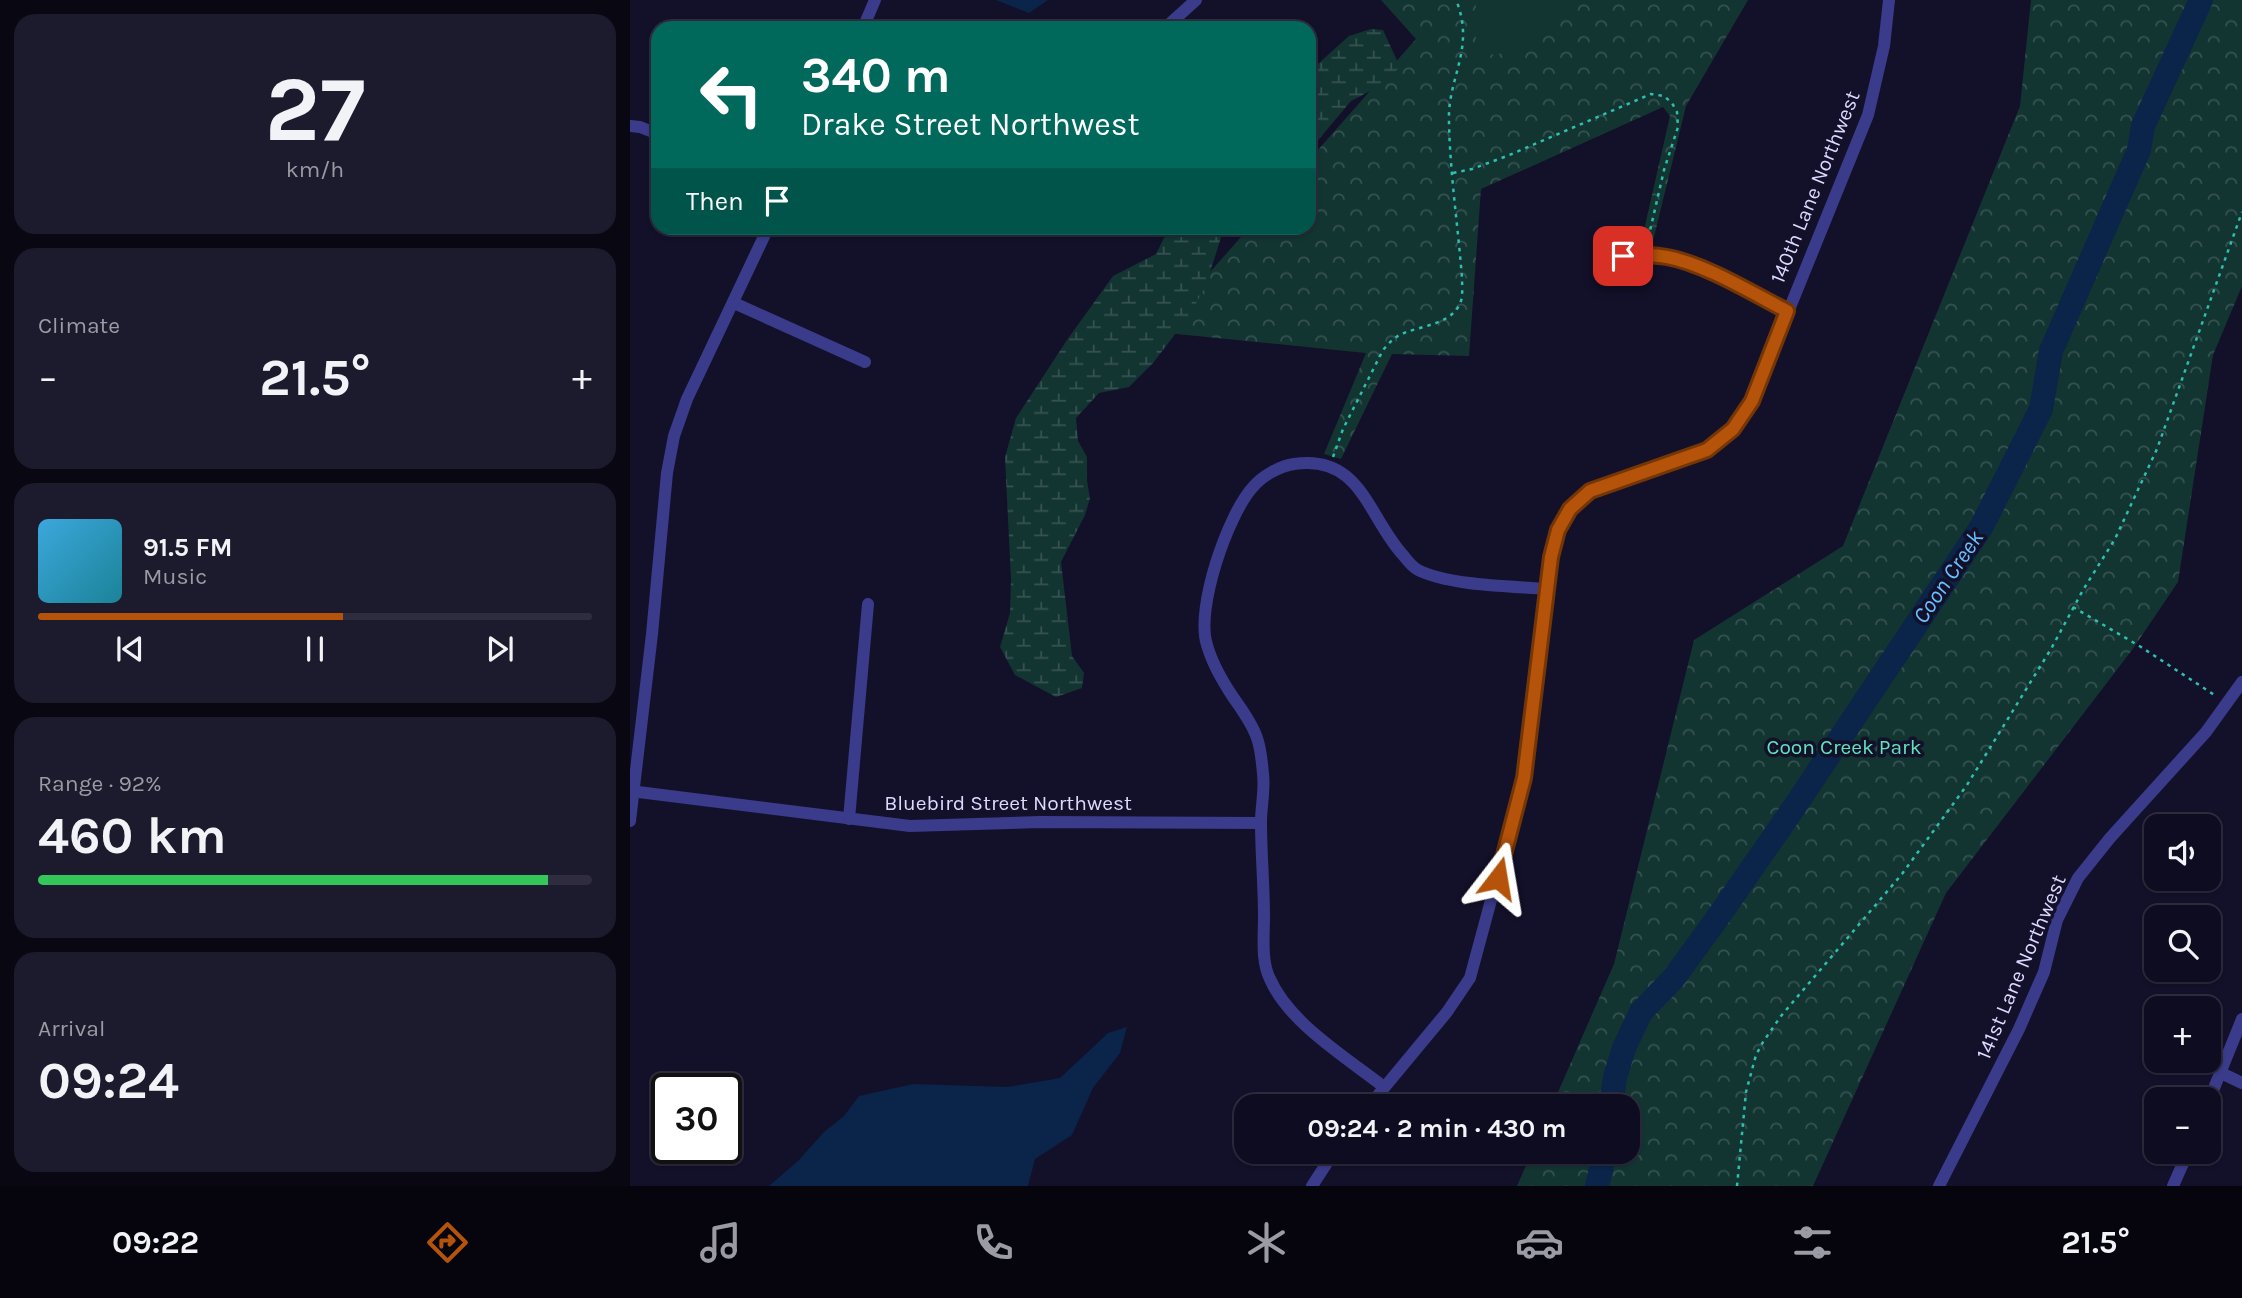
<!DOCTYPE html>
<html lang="en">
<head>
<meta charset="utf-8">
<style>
	body { margin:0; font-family:Karla,sans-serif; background:#1c1a2d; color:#f1f3f6; height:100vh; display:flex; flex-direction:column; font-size:26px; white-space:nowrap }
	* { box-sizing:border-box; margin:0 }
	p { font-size:23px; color:#9b9ba5 }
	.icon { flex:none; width:38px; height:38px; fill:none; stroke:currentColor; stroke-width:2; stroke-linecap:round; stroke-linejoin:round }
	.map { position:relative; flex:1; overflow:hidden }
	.sheet { display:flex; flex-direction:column; gap:14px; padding:14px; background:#080712; width:630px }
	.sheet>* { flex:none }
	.banner { position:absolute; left:21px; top:21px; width:665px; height:214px; border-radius:21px; box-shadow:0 2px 5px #0004,0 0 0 2px #2e2c3e; background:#00695c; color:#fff; overflow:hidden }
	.buttons { position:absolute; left:1514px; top:814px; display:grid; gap:14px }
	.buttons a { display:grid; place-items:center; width:77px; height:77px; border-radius:14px; background:#0e0c20; box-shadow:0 2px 5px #0004,0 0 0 2px #2e2c3e; font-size:35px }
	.speed { position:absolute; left:21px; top:1073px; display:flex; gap:14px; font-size:35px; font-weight:700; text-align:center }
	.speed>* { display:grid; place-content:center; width:91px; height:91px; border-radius:50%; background:#0e0c20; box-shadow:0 2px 5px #0004,0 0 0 2px #2e2c3e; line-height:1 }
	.speed .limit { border:4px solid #111; border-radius:10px; background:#fff; color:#111 }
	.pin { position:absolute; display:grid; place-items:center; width:60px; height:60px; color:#fff; margin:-30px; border-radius:14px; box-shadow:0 4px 10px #0006 }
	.me { position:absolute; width:77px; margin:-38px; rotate:14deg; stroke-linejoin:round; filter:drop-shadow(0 0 5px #0008) }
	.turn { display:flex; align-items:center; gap:24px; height:147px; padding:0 35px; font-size:32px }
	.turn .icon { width:91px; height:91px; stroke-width:2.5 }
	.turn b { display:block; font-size:49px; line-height:60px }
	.then { display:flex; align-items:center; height:66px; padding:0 35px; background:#0003; gap:14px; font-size:26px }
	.big { font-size:52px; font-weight:700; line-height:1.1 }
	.sheet .tile { flex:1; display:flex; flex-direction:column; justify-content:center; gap:10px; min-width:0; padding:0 24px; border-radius:21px; background:#1c1a2d }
	.sheet .dial { align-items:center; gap:0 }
	.dial b { font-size:91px; line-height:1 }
	.song { display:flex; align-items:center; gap:21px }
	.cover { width:84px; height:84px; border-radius:10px; background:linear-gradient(135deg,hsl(200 70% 55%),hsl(190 70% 35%)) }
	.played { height:7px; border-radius:4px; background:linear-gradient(90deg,#b45309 55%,#2e2c3e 55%) }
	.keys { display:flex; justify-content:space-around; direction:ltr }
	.heat { display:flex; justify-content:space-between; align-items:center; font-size:38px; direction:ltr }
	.charge { height:10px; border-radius:5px; background:linear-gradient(90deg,#34c759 92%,#2e2c3e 0) }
	.trip { position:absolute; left:604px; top:1094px; width:406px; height:70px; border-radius:21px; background:#0e0c20; box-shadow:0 2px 5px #0004,0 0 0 2px #2e2c3e; font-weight:700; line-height:70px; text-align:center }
	.dock { display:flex; height:112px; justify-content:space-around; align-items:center; background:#06050d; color:#9b9ba5 }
	.dock .icon { width:49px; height:49px }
	.dock .on { color:#b45309 }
	.dock b { font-size:32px; color:#f1f3f6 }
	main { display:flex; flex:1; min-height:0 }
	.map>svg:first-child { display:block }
</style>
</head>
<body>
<main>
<section class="sheet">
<div class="tile dial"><b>27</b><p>km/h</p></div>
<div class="tile"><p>Climate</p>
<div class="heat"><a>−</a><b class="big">21.5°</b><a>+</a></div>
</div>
<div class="tile">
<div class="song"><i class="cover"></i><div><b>91.5 FM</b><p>Music</p></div></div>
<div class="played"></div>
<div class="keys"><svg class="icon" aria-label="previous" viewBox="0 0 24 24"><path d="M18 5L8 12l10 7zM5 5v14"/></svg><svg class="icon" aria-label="pause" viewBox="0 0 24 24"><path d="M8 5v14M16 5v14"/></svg><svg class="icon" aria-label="next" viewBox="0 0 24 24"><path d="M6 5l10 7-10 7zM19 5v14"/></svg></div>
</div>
<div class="tile"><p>Range · 92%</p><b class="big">460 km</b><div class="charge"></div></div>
<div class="tile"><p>Arrival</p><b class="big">09:24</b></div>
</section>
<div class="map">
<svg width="1612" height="1186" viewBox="0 0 1612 1186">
	<defs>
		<pattern id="forest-crowns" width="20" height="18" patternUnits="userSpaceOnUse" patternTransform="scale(1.75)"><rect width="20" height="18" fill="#133532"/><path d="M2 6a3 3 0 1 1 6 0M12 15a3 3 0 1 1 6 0" fill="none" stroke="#355251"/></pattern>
		<pattern id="wetland-marsh" width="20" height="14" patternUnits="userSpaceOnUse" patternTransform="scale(1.75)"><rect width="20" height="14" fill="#133532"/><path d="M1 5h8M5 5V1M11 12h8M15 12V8" fill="none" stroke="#355251"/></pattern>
	</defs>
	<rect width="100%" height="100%" fill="#13102a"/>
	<g fill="url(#forest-crowns)">
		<path d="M 751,0 L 1118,0 L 1056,106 L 1022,245 L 1011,243 L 1040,116 L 1033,107 L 851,189 L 839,356 L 762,354 L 711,459 L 694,454 L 736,353 L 527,332 L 619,228 L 679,228 L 679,160 L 786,39 Z"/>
		<path d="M 1401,0 L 1612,0 L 1612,286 L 1583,355 L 1548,582 L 1502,650 L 1316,893 L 1183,1186 L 887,1186 L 902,1152 L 998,1152 L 998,1106 L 922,1106 L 984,964 L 1064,640 L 1213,546 L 1390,106 Z"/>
	</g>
	<g fill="url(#wetland-marsh)">
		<path d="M 741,29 L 753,30 L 770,67 L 752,85 L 721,101 L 679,151 L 679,72 L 719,36 Z"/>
		<path d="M 539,228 L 594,228 L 576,285 L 559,316 L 523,363 L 499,387 L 469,393 L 446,418 L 448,441 L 457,457 L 457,481 L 460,498 L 455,515 L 431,562 L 442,656 L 454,673 L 452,688 L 426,697 L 385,675 L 370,647 L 380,613 L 381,579 L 375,457 L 386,418 L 437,340 L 483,276 L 526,254 Z"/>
	</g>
	<path fill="#133532" d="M 846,0 L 930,0 L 930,1 C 916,50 893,54 846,55 Z"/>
	<g fill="#0a244a">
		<path d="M 366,0 L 418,0 L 399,13 Z"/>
		<path d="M 497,1027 L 490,1053 L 463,1088 L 442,1135 L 405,1159 L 398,1186 L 139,1186 L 168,1161 L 194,1132 L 214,1116 L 229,1096 L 283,1084 L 377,1087 L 430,1078 L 478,1033 Z"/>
	</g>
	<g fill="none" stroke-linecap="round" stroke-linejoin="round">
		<g stroke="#0a244a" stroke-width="24">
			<path d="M 981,1106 L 985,1077 L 994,1048 L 1011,1012 L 1043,979 L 1086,920 L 1163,809 L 1352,526 L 1411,409 L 1421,351 L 1509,150 L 1513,126 L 1571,0"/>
			<path d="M 967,1186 L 975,1152"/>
		</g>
		<g stroke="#2dbfb0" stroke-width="2.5" stroke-dasharray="3.5 5" stroke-linecap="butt">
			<path d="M 823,173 L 842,169 L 877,156 L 1021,94 L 1034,96 L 1042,103 L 1047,112 L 1048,127 L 1034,170 L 1017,244"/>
			<path d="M 703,457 L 713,429 L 753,350 C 759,343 765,336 774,333 C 794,325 823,324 831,301 C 833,294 832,285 832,278 C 828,226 820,174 819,122 C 817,78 846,48 826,0"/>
			<path d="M 1443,607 L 1511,647 L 1586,696"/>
			<path d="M 1107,1186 L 1116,1092 L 1126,1055 L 1133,1042 L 1151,1016 L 1272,874 L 1337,785 L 1421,649 L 1453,590 L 1485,539 L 1527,449 L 1612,212"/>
		</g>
		<g stroke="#3a3b8a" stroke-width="12">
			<path d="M 233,28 L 245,0"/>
			<path d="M 535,28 L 566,0"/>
			<path d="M 0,126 L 10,127 L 28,134"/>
			<path d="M 971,257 C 993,256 1015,253 1037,257 C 1074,263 1122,294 1157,311"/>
			<path d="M 104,303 L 235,362"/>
			<path d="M 0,791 L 280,826 L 410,822 L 631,823"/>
			<path d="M 219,819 L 238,604"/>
			<path d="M 0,821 L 22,634 L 37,473 L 44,436 L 57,399 L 138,228"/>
			<path d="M 1591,1073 L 1612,1083"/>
			<path d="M 754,1087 C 717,1058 659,1023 640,979 C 631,961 634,937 634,917 C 634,885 631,853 631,822 C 631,806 635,790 633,774 C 632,763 631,749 627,738 C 622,723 612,710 603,697 C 593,682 582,663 577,645 C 565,609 598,514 623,487 C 632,476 650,466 664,464 C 731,454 738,517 773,555 C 777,560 782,567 788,570 C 820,586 881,586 918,589"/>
			<path d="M 1578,1103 L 1612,1019"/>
			<path d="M 739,1106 L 817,1012 L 840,978 L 894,778 L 921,557 L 928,530 L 940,509 L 960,491 L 1077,450 L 1103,429 L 1122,401 L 1238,115 L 1254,46 L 1259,0"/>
			<path d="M 682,1186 L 704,1152"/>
			<path d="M 1309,1186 L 1389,1029 L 1414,972 L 1427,920 L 1448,878 L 1480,838 L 1576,732 L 1612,682"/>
			<path d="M 1543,1186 L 1558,1152"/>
		</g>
	</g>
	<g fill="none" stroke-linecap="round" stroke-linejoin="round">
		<defs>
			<path id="route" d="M 868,878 L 894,778 L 921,557 L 928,530 L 940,509 L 960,491 L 1077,450 L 1103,429 L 1122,401 L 1157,311 C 1122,293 1075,264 1037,257 C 1022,254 1008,255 993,256"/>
		</defs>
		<use href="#route" stroke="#753606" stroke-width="18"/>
		<use href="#route" stroke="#b45309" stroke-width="12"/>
	</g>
	<g text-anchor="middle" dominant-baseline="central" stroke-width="7" stroke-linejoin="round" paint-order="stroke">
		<g font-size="21" fill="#dcd9ff" stroke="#13102a">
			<text transform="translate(1185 187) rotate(-68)">140th Lane Northwest</text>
			<text x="378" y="803">Bluebird Street Northwest</text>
			<text transform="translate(1391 967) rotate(-67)">141st Lane Northwest</text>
		</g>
		<g font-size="21" fill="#61e3bd" stroke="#13102a">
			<text x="1214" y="747">Coon Creek Park</text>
		</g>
		<g font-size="23" font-style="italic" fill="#67c0ff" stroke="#13102a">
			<text transform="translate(1318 577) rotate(-56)">Coon Creek</text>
		</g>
	</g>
</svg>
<div class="buttons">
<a><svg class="icon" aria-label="sound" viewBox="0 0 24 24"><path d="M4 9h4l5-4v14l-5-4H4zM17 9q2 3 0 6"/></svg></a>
<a><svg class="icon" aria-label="search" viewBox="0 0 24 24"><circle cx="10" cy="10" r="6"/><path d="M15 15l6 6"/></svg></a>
<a>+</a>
<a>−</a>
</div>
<div class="speed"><div class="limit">30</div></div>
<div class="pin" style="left:993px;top:256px;background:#d93025"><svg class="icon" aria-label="arrive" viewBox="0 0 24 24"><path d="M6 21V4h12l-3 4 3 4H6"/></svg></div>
<svg class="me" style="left:868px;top:878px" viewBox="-20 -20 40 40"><path d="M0-17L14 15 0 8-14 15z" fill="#b45309" stroke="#fff" stroke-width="4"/></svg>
<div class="trip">09:24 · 2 min · 430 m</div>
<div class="banner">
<div class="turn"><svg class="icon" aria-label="left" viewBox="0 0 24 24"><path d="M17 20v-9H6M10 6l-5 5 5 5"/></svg><div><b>340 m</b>Drake Street Northwest</div></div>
<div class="then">Then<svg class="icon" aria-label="arrive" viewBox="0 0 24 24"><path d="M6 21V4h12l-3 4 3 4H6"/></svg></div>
</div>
</div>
</main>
<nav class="dock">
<b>09:22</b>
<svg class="icon on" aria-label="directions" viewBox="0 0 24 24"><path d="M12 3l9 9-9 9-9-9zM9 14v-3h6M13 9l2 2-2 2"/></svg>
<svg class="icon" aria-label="music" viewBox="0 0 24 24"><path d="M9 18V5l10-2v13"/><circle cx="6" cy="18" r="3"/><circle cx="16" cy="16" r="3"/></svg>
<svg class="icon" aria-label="phone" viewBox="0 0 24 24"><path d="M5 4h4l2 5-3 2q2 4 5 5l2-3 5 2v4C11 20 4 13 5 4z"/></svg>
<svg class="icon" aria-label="climate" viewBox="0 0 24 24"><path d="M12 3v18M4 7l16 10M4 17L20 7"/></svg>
<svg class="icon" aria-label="car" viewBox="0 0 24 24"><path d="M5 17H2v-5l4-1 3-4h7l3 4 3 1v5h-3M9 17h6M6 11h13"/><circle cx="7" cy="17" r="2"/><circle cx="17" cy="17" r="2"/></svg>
<svg class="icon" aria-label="filters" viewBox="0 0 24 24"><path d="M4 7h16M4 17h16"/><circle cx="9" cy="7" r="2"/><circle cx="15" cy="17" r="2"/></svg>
<b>21.5°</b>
</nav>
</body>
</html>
